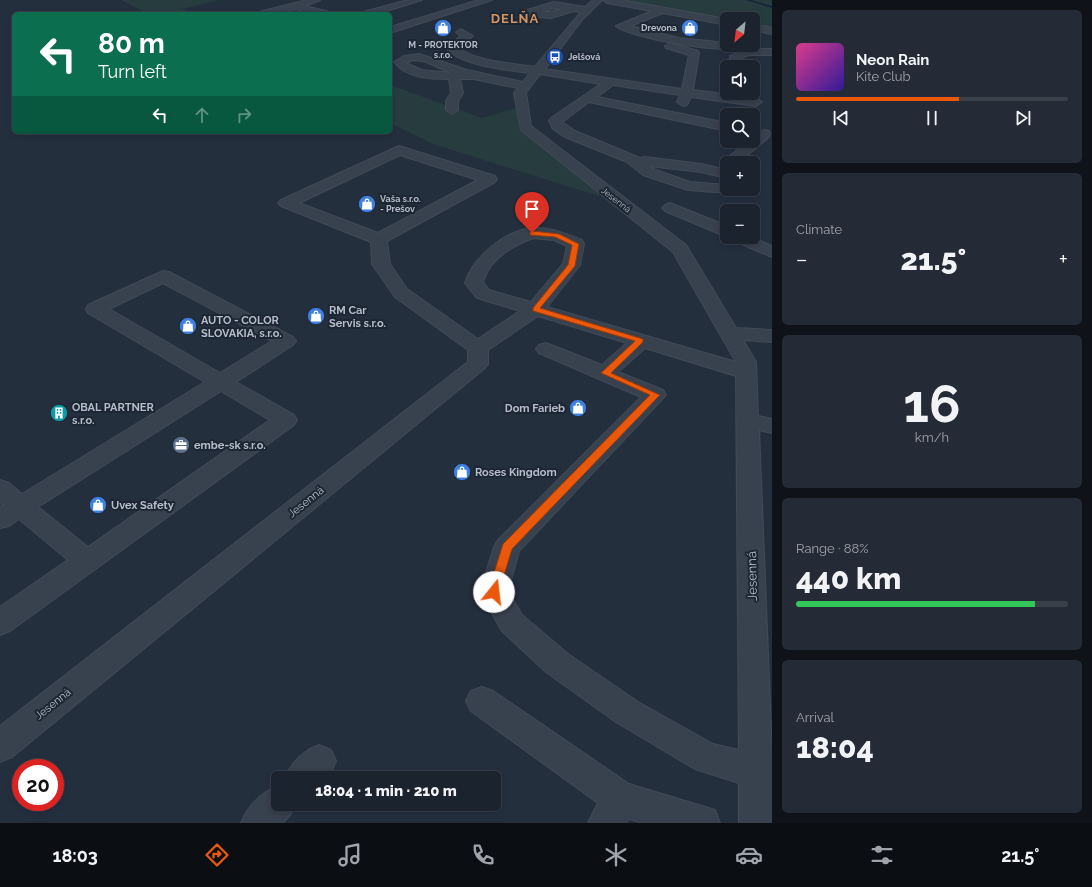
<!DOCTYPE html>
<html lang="en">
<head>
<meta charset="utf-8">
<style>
	body { margin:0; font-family:Raleway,sans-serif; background:#242b36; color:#f1f3f6; height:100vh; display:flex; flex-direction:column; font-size:15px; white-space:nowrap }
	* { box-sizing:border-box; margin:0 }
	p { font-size:13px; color:#a0a4aa }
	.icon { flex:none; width:22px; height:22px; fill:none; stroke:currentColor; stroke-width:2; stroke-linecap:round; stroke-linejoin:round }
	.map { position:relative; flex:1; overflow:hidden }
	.details { display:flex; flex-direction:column; gap:10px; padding:10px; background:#0f1319; width:320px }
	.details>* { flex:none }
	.guide { position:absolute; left:12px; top:12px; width:380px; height:122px; border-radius:6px; box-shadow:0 2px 6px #0003,0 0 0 1px #39404a; background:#0b6e4f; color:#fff; overflow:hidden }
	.needle { width:26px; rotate:208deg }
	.controls { position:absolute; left:720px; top:12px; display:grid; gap:8px }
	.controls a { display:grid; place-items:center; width:40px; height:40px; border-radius:6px; background:#1b232e; box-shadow:0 2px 6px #0003,0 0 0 1px #39404a; font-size:20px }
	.speed { position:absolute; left:12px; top:759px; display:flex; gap:8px; font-size:20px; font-weight:700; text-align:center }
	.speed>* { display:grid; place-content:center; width:52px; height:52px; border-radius:50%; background:#1b232e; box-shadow:0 2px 6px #0003,0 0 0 1px #39404a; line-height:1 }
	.speed .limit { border:6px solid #d22; background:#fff; color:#111 }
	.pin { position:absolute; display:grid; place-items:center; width:34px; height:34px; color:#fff; margin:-41px -17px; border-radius:50% 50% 50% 0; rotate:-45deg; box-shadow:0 0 4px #0007 }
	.pin .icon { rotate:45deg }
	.me { position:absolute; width:44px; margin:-22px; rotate:16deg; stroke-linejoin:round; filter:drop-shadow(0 0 3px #0008) }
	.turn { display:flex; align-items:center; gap:14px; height:84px; padding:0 20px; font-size:18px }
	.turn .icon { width:52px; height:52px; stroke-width:2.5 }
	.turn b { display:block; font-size:28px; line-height:34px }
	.lanes { display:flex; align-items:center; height:38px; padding:0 20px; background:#0003; justify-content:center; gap:20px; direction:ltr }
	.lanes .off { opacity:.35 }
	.big { font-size:30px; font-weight:800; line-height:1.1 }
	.details .widget { flex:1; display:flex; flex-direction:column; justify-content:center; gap:6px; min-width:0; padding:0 14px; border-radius:6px; background:#242b36 }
	.details .dial { align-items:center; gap:0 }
	.dial b { font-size:52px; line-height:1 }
	.song { display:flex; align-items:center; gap:12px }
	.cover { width:48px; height:48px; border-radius:6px; background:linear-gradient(135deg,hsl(330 70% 55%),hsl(250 70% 35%)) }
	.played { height:4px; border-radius:2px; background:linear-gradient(90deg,#ea580c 60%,#39404a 60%) }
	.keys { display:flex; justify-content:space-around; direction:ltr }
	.heat { display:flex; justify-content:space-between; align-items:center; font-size:22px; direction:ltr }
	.charge { height:6px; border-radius:3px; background:linear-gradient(90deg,#34c759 88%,#39404a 0) }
	.trip { position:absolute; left:271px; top:771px; width:230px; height:40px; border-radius:6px; background:#1b232e; box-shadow:0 2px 6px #0003,0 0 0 1px #39404a; font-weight:800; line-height:40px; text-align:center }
	.tabs { display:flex; height:64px; justify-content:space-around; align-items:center; background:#0b0e12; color:#a0a4aa }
	.tabs .icon { width:28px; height:28px }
	.tabs .active { color:#ea580c }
	.tabs b { font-size:18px; color:#f1f3f6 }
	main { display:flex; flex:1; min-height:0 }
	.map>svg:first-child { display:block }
</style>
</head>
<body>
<main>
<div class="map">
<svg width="772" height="823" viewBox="0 0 772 823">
	<rect width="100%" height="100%" fill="#242f3e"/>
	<g fill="#263c3f">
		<path d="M 121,0 L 219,0 L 182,9 L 197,14 L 148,14 Z"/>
		<path d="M 610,0 L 772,0 L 772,30 L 753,26 L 753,19 L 727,19 Z"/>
		<path d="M 390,85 L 482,118 L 519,107 L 524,131 L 602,197 L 433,144 L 390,123 Z"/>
	</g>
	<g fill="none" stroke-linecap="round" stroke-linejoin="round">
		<path fill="#17263c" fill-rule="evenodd" d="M 746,0 L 751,0 L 772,6 L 772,8 Z"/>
		<defs>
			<g id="minor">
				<path d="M 307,0 L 320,0 L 305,6 L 330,12 L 331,14 L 316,14 L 295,9 L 273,14 L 258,14 L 259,12 Z"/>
				<path d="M 408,0 L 422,0 L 376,14 L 362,14 L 363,12 Z"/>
				<path d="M 479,0 L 492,0 L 390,33 L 390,27 Z"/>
				<path d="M 593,0 L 602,0 L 582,20 L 545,69 L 682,89 L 689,55 L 666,48 L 665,46 L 670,43 L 698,51 L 699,53 L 693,90 L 756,98 L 762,102 L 756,106 L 691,97 L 687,105 L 683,106 L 677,102 L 680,95 L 613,85 L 597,97 L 727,123 L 727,131 L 589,102 L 562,122 L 575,131 L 640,158 L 645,157 L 701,164 L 727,170 L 727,178 L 701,172 L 649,166 L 653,169 L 690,182 L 727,185 L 727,189 L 735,189 L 733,192 L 728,193 L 688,190 L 643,175 L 627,162 L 565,137 L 553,129 L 549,121 L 551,118 L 601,84 L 540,74 L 526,93 L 531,126 L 686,245 L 736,328 L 772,330 L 772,342 L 743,340 L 756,362 L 758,416 L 772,419 L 772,433 L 759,430 L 772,755 L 772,823 L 739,823 L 739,783 L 695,769 L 616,722 L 546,672 L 502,631 L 480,592 L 494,547 L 498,540 L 641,397 L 539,353 L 536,349 L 539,345 L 546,343 L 602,365 L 627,343 L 538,316 L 488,350 L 488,364 L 485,368 L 12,757 L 0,762 L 0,726 L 468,362 L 468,350 L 395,297 L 372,264 L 371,242 L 281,206 L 278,203 L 281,200 L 399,146 L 495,176 L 497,179 L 495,182 L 387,241 L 390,264 L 407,289 L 478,339 L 520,311 L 477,298 L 465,283 C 473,257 504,232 531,228 C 548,226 566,234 582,240 L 584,244 L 580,265 L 547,307 L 736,362 L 673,252 L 521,130 L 514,93 L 518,88 L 474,79 L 460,79 L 463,93 L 458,101 L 458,110 L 452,114 L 446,110 L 446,101 L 451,93 L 449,79 C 430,79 406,78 394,62 L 404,56 L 419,54 L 467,70 L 523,82 L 530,73 C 508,70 460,66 446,48 L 461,36 L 456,32 L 461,29 L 473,36 L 458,48 C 479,62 510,63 535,67 L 581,12 L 574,11 L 551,18 L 527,16 L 524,15 L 524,11 L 554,2 L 585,7 ZM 554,8 L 562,9 L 550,12 L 541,12 ZM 413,60 L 424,61 L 451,73 L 422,70 L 406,63 ZM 400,155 L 478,180 L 378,233 L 299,203 ZM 533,238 L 554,240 L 567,246 L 563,264 L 531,302 L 489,290 L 483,282 C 489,259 512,246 533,238 ZM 645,348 L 736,376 L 739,750 L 713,744 L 638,702 L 568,654 L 522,615 L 508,591 L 519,551 L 666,395 L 663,390 L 618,372 Z"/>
				<path d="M 603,0 L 621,0 L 727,19 L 727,25 L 663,13 L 630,26 L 679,38 L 727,43 L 727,45 L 742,45 C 732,57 627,37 616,26 L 652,11 L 607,3 Z"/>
				<path d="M 753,24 L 772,28 L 772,34 L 753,30 Z"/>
				<path d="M 747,49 L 772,49 L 772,55 L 749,55 L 739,59 L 739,67 L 729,67 L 730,56 Z"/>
				<path d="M 764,130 L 769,131 L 770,134 L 769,137 L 738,163 L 727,163 L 727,166 L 725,166 L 723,163 L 725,160 L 748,141 L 753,141 L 753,137 Z"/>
				<path d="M 670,203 L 727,226 L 727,237 L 665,211 L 662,208 L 665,205 Z"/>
				<path d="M 730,237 L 752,237 L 772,246 L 772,257 L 732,240 Z"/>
				<path d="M 163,271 L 169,272 L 293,337 L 296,341 L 293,345 L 236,382 L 294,415 L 297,420 L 294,425 L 10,631 L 0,635 L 0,607 L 68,560 L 19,519 L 9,526 L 0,528 L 0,507 L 3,505 L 0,502 L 0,480 L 9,483 L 22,494 L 205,382 L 88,313 L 86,309 L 88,305 ZM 163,283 L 272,341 L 220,373 L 109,309 ZM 221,391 L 270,420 L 88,547 L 38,507 Z"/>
				<path d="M 482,687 L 493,691 L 629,784 L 715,810 L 720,823 L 643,823 L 629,819 L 626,823 L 588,823 L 598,803 L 471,711 L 466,701 L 471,691 Z"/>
				<path d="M 319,745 L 331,750 L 336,761 L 331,772 L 325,778 L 285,778 C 292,762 303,751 319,745 Z"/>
				<path d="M 278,786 L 278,804 L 295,804 L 290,815 L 283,823 L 241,823 C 248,806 261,793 278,786 Z"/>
			</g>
		</defs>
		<use href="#minor" stroke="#414a57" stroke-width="2"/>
		<use href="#minor" fill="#38414e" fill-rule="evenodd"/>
	</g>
	<path fill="#ea580c" stroke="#983908" d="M 532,231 L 559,234 L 579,244 L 575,266 L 540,308 L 643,339 L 643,342 L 611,373 L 660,395 L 512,549 L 499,592 L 498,595 L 490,595 L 488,592 L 503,544 L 650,395 L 601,373 L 635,341 L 533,311 L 533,308 L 568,265 L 572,245 L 555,237 L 530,235 L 530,232 Z"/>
	<defs>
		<symbol id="shop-disc" viewBox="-11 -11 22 22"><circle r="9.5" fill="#3f7fe0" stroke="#1d2633"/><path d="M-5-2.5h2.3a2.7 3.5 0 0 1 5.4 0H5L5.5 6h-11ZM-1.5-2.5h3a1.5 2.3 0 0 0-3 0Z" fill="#fff"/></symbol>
		<symbol id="bus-disc" viewBox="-11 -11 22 22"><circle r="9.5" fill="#1a4fb4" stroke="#1d2633"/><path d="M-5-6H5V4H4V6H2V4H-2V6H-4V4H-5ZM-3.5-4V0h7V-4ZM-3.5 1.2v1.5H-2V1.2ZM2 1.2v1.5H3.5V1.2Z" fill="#fff"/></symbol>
		<symbol id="building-disc" viewBox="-11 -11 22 22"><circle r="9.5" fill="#0f9aa8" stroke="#1d2633"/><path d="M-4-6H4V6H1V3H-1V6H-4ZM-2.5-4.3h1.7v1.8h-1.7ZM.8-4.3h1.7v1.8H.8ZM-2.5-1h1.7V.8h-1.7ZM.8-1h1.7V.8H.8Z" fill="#fff"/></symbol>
		<symbol id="office-disc" viewBox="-11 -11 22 22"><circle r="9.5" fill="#5c6f8a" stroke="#1d2633"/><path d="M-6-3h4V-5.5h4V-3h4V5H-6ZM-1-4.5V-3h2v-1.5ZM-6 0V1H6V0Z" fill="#fff"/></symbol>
	</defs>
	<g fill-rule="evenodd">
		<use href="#shop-disc" x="433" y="18" width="20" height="20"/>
		<use href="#shop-disc" x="680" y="18" width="20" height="20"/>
		<use href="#bus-disc" x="545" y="47" width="20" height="20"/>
		<use href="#shop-disc" x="357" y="194" width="20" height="20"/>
		<use href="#shop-disc" x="306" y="306" width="20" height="20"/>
		<use href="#shop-disc" x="178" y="316" width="20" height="20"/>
		<use href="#shop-disc" x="568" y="398" width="20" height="20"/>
		<use href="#building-disc" x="49" y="403" width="20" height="20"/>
		<use href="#office-disc" x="171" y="435" width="20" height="20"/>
		<use href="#shop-disc" x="452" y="462" width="20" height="20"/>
		<use href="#shop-disc" x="88" y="495" width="20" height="20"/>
	</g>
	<g text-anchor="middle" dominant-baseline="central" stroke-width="4" stroke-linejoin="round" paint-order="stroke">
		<g font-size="9" font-weight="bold" fill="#b4bcc9" stroke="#1d2633" text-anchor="start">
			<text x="677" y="28" text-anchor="end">Drevona</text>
			<text x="443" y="45" text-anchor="middle">M - PROTEKTOR<tspan x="443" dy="10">s.r.o.</tspan></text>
			<text x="568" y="57">Jelšová</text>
			<text x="380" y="199">Vaša s.r.o.<tspan x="380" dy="10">- Prešov</tspan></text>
		</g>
		<g font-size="9" fill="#b4bcc9" stroke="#1d2633">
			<text transform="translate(616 200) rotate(38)">Jesenná</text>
		</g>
		<g font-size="11" font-weight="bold" fill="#b4bcc9" stroke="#1d2633" text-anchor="start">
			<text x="329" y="310">RM Car<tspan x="329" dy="13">Servis s.r.o.</tspan></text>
			<text x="201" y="320">AUTO - COLOR<tspan x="201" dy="13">SLOVAKIA, s.r.o.</tspan></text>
			<text x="72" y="407">OBAL PARTNER<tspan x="72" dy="13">s.r.o.</tspan></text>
			<text x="565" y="408" text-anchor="end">Dom Farieb</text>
			<text x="194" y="445">embe-sk s.r.o.</text>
			<text x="475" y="472">Roses Kingdom</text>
			<text x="111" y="505">Uvex Safety</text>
		</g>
		<g font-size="11" fill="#b4bcc9" stroke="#1d2633">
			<text transform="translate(306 502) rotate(-39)">Jesenná</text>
			<text transform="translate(53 704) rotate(-39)">Jesenná</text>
		</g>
		<g font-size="13" font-weight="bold" letter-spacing="1" fill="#d59563" stroke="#1d2633">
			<text x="515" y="18">DELŇA</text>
		</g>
		<g font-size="13" fill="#b4bcc9" stroke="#1d2633">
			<text transform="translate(752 576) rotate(-91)">Jesenná</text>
		</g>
	</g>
</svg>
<div class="controls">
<a><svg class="needle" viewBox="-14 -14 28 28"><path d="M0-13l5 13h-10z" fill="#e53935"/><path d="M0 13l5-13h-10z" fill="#a0a4aa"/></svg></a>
<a><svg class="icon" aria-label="sound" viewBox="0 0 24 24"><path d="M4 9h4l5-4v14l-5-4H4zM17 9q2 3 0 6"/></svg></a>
<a><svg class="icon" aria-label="search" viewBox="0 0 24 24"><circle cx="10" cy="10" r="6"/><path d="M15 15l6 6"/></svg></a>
<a>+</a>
<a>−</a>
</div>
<div class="speed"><div class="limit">20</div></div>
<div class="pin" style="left:532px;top:233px;background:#d93025"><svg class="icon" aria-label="arrive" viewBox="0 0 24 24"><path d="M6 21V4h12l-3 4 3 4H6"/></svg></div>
<svg class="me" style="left:494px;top:592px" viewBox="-20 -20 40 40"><circle r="19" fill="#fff"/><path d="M0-13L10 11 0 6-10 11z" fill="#ea580c"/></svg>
<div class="trip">18:04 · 1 min · 210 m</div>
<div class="guide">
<div class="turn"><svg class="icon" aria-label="left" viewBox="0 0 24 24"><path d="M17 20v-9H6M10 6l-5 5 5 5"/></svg><div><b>80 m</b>Turn left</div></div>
<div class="lanes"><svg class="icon" aria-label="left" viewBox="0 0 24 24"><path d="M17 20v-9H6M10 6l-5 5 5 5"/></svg><svg class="icon off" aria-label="ahead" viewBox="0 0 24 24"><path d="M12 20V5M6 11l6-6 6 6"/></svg><svg class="icon off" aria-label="right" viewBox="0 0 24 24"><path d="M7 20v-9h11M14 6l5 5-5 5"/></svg></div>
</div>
</div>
<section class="details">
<div class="widget">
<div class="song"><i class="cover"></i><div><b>Neon Rain</b><p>Kite Club</p></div></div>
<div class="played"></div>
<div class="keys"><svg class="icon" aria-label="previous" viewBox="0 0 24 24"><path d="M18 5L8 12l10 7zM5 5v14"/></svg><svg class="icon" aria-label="pause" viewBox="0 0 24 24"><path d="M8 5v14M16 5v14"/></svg><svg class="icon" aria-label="next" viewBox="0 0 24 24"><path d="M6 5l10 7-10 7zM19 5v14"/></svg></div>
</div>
<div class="widget"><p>Climate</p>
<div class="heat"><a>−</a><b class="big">21.5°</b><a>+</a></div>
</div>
<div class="widget dial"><b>16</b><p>km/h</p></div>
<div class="widget"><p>Range · 88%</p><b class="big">440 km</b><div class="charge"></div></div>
<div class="widget"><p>Arrival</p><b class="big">18:04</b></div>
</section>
</main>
<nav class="tabs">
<b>18:03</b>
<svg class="icon active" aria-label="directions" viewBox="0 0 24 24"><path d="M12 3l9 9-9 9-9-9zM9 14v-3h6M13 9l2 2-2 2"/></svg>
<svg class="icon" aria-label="music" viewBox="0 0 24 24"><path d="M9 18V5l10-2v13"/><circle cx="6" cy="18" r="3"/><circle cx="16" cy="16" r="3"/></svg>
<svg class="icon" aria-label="phone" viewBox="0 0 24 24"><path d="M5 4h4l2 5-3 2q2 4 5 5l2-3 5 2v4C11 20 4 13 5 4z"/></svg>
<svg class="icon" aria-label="climate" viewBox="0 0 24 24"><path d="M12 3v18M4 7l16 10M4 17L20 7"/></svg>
<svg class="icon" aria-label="car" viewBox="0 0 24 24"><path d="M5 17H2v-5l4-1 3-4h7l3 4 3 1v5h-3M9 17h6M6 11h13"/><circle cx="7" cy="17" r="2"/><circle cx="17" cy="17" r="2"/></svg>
<svg class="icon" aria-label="filters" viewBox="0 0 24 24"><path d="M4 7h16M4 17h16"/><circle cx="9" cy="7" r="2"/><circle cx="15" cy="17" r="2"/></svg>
<b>21.5°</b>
</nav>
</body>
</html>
